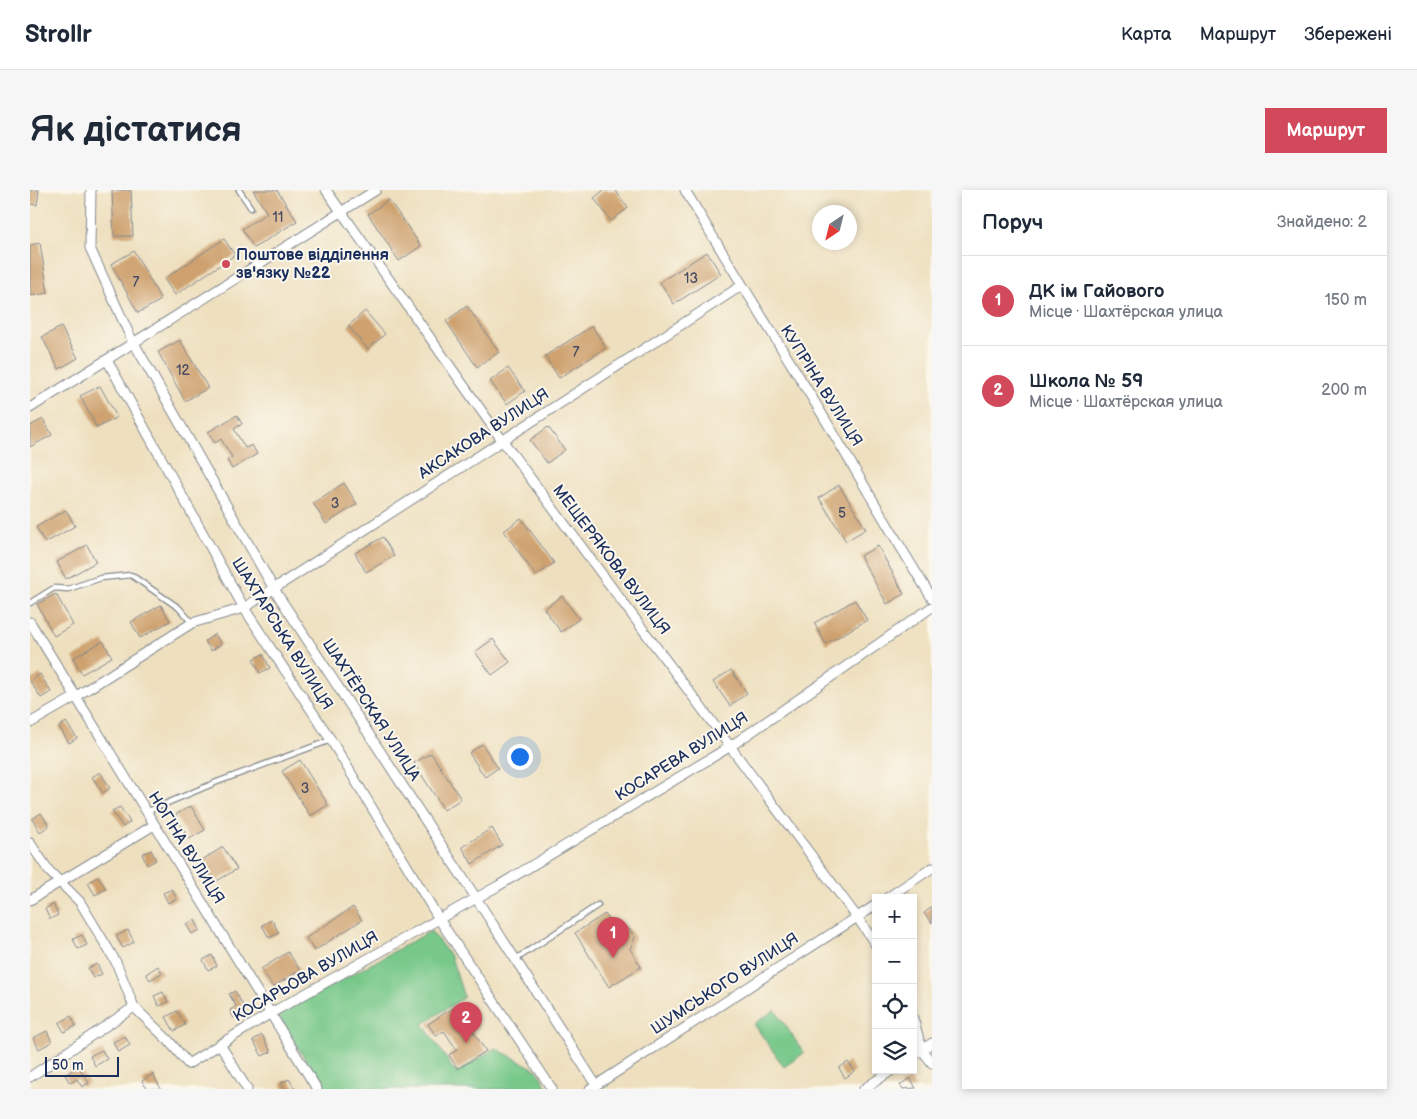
<!DOCTYPE html>
<html lang="uk">
<head>
<meta charset="utf-8">
<style>
  body { margin:0; font-family:"Balsamiq Sans",sans-serif; background:#f6f6f7; color:#1f2937 }
  .controls { position:absolute; right:15px; bottom:15px; display:grid; overflow:hidden; border-radius:0px; box-shadow:0 2px 8px #0003 }
  .controls button { width:45px; height:45px; display:grid; place-items:center; padding:0; border:0; border-bottom:1px solid #e0e1e3; background:#fff; color:#1f2937; font:25px sans-serif }
  .compass { position:absolute; left:782px; top:15px; width:45px; height:45px; border-radius:50%; background:#fff; box-shadow:0 2px 8px #0003; rotate:215deg }
  .scale { position:absolute; left:15px; bottom:12px; width:74px; box-sizing:border-box; padding-left:5px; border:2px solid #1b2f5e; border-top:0; font-size:14px; line-height:18px; white-space:nowrap; color:#1b2f5e; -webkit-text-stroke:4px #fbf7ec; paint-order:stroke }
  .you { position:absolute; left:489px; top:566px; width:18px; height:18px; margin:-12px; border:4px solid #fff; border-radius:50%; background:#1a73e8; box-shadow:0 0 0 8px #1a73e833 }
  .badge { display:grid; place-items:center; width:32px; height:32px; border-radius:50%; background:#d1495b; color:#fff; font-size:16px; font-weight:700 }
  .pin { position:absolute; translate:-50% -41px; filter:drop-shadow(0 1px 2px #0008) }
  .pin::after { content:''; position:absolute; top:26px; width:18px; height:15px; background:inherit; clip-path:polygon(0 0,100% 0,50% 100%) }
  .list { margin:0; padding:0; list-style:none }
  h2 { display:flex; justify-content:space-between; align-items:center; height:65px; margin:0; padding:0 20px; font-size:21px }
  h2 small { font-size:16px; font-weight:400; color:#747a83 }
  .list li { display:grid; grid-template-columns:32px 1fr auto; gap:15px; align-items:center; box-sizing:border-box; height:90px; padding:0 20px; border-top:1px solid #e0e1e3 }
  .list b { display:block; font-size:19px; white-space:nowrap }
  .list p { margin:0; font-size:16px; white-space:nowrap; color:#747a83 }
  .list em { font-size:16px; font-style:normal; color:#747a83 }
  .icon { flex:none; width:28px; height:28px; fill:none; stroke:currentColor; stroke-width:2; stroke-linecap:round; stroke-linejoin:round }
  .map { position:relative; flex:none; width:902px; height:899px; overflow:hidden; border-radius:0px }
  header { display:flex; align-items:center; gap:30px; box-sizing:border-box; height:70px; padding:0 25px; background:#fff; border-bottom:1px solid #e0e1e3 }
  header strong { font-size:24px }
  nav { display:flex; gap:28px; margin-inline-start:auto; font-size:18px }
  .intro { display:flex; align-items:center; justify-content:space-between; box-sizing:border-box; height:120px; padding:0 30px }
  h1 { margin:0; font-size:35px }
  .button { padding:12px 22px; border-radius:0px; background:#d1495b; color:#fff; font-size:18px; font-weight:700 }
  main { display:flex; gap:30px; padding:0 30px }
  aside { flex:1; background:#fff; border-radius:0px; box-shadow:0 2px 8px #0003 }
  .map>svg:first-child { display:block }
</style>
</head>
<body>
<header>
<strong>Strollr</strong>
<nav><a>Карта</a><a>Маршрут</a><a>Збережені</a></nav>
</header>
<div class="intro"><h1>Як дістатися</h1><a class="button">Маршрут</a></div>
<main>
<div class="map">
<svg width="902" height="899" viewBox="0 0 902 899">
  <rect width="100%" height="100%" fill="#fbf7ec"/>
  <filter id="ink" filterUnits="userSpaceOnUse"><feTurbulence type="fractalNoise" baseFrequency=".02" numOctaves="2"/><feDisplacementMap in="SourceGraphic" scale="10" xChannelSelector="R" yChannelSelector="G"/><feConvolveMatrix kernelMatrix="1 2 1 2 8 2 1 2 1" color-interpolation-filters="sRGB"/></filter>
  <filter id="wash" filterUnits="userSpaceOnUse"><feTurbulence type="fractalNoise" baseFrequency=".0096" numOctaves="4" result="noise"/><feDisplacementMap in="SourceGraphic" scale="20" xChannelSelector="R" yChannelSelector="G"/><feGaussianBlur stdDeviation="1.12" result="paint"/><feColorMatrix in="noise" values="0 0 0 0 0 0 0 0 0 0 0 0 0 0 0 0 0 1.4 0 .05"/><feComposite in="paint" operator="in"/></filter>
  <g filter="url(#wash)">
    <rect width="100%" height="100%" fill="#eee0bf"/>
    <g fill="#77c889" stroke="#497c74">
      <path d="M401 741 421 767 434 807 393 834 426 883 465 858 507 880 518 899H293L248 825Z"/>
      <path d="M745 820 774 863 754 877 724 834Z"/>
    </g>
    <g id="blocks">
      <g fill="#cea16e">
        <path d="M0 0H9L7 15 0 14Z"/>
        <path d="M82 0H101L103 46H84Z"/>
        <path d="M223 0H247L267 31 224 58 212 39 237 23Z"/>
        <path d="M574 0H585L598 18 581 31 564 8Z"/>
        <path d="M359 10 391 56 369 71 338 24Z"/>
        <path d="M194 49 205 65 145 105 134 89Z"/>
        <path d="M10 53 18 103 0 106V55Z"/>
        <path d="M104 61 131 110 108 123 81 74Z"/>
        <path d="M677 62 691 84 644 114 630 92Z"/>
        <path d="M437 116 469 162 447 177 416 131Z"/>
        <path d="M335 121 355 144 338 159 318 136Z"/>
        <path d="M562 136 576 158 529 188 515 166Z"/>
        <path d="M31 137 48 168 29 179 12 147Z"/>
        <path d="M150 150 178 198 155 211 128 162Z"/>
        <path d="M478 178 495 201 477 214 460 191Z"/>
        <path d="M70 196 87 227 67 238 50 206Z"/>
        <path d="M207 225 212 234 204 239 215 258 222 255 227 264 202 279 197 270 202 267 191 249 185 253 178 242Z"/>
        <path d="M13 229 22 245 0 257V236Z"/>
        <path d="M518 237 535 260 517 273 500 250Z"/>
        <path d="M314 293 327 314 296 334 283 313Z"/>
        <path d="M809 295 836 339 816 351 789 308Z"/>
        <path d="M36 320 45 336 15 353 6 337Z"/>
        <path d="M491 328 524 373 506 386 474 341Z"/>
        <path d="M353 347 364 366 336 382 325 363Z"/>
        <path d="M57 355 66 372 36 389 27 372Z"/>
        <path d="M848 356 874 404 857 414 830 366Z"/>
        <path d="M26 404 43 435 24 446 7 414Z"/>
        <path d="M532 406 549 429 531 442 514 419Z"/>
        <path d="M825 410 837 430 796 454 784 433Z"/>
        <path d="M131 415 140 431 110 448 101 432Z"/>
        <path d="M185 444 191 454 181 461 175 451Z"/>
        <path d="M463 449 480 472 462 485 445 462Z"/>
        <path d="M73 451 82 467 52 484 43 468Z"/>
        <path d="M233 464 240 478 230 483 223 469Z"/>
        <path d="M701 480 717 503 700 516 683 492Z"/>
        <path d="M10 484 21 502 11 508 0 491Z"/>
        <path d="M36 532 47 548 39 553 29 537Z"/>
        <path d="M452 554 468 578 455 587 439 563Z"/>
        <path d="M401 563 431 609 414 620 384 573Z"/>
        <path d="M270 570 298 615 280 626 252 581Z"/>
        <path d="M70 582 80 598 73 603 62 587Z"/>
        <path d="M161 616 175 640 159 649 145 625Z"/>
        <path d="M90 617 100 632 93 637 82 621Z"/>
        <path d="M11 623 19 636 10 642 2 629Z"/>
        <path d="M462 638 472 655 442 674 432 657Z"/>
        <path d="M193 657 207 679 185 692 172 670Z"/>
        <path d="M121 660 126 670 117 675 112 664Z"/>
        <path d="M68 686 76 699 65 705 58 693Z"/>
        <path d="M142 699 147 709 138 713 133 703Z"/>
        <path d="M23 714 28 725 20 729 15 719Z"/>
        <path d="M323 717 332 730 284 761 276 748Z"/>
        <path d="M902 717V733L894 723Z"/>
        <path d="M575 724 584 738 596 737 601 741 605 748 600 759 611 777 579 797 545 743Z"/>
        <path d="M165 730 170 740 162 744 156 734Z"/>
        <path d="M242 730 249 743 239 748 232 735Z"/>
        <path d="M98 740 104 752 93 758 86 746Z"/>
        <path d="M52 745 57 755 48 759 43 749Z"/>
        <path d="M258 762 270 780 243 797 231 779Z"/>
        <path d="M182 765 187 776 178 780 173 770Z"/>
        <path d="M67 774 72 784 63 788 58 778Z"/>
        <path d="M128 776 132 783 120 790 116 784Z"/>
        <path d="M205 801 216 821 204 828 200 820 206 816 199 804Z"/>
        <path d="M133 802 138 812 129 816 124 806Z"/>
        <path d="M426 816 456 861 428 879 419 865 427 860 414 841 406 846 398 834Z"/>
        <path d="M147 821 155 835 144 841 136 827Z"/>
        <path d="M41 826 46 836 34 842 29 833Z"/>
        <path d="M17 841 22 852 9 859 3 848Z"/>
        <path d="M232 845 241 862 232 866 223 850Z"/>
        <path d="M95 846 100 855 88 862 83 852Z"/>
        <path d="M72 860 77 869 65 876 60 866Z"/>
        <path d="M818 872 825 881 815 888 809 878Z"/>
        <path d="M48 876 59 893 52 897 47 889 40 893 35 885Z"/>
        <path d="M123 884 131 899H117L112 891Z"/>
        <path d="M880 888 886 898 873 899 870 895Z"/>
        <path d="M259 889 265 899H254L251 893Z"/>
      </g>
    </g>
  </g>
  <g filter="url(#ink)">
    <use href="#blocks" fill-opacity="0" stroke="#84888e" stroke-width="1"/>
    <g fill="none" stroke-linecap="round" stroke-linejoin="round">
      <g stroke="#84888e" stroke-width="7">
        <g id="service">
          <path d="M209 0 221 18"/>
          <path d="M0 413 24 398 38 399 71 388 101 385 149 418 162 433"/>
          <path d="M116 622 187 592 301 550"/>
          <path d="M486 769 568 715"/>
        </g>
      </g>
      <g stroke="#84888e" stroke-width="11">
        <g id="minor">
          <path d="M61 0 60 58 100 146 244 399 446 708 566 895"/>
          <path d="M296 0 472 250 827 727 846 755"/>
          <path d="M655 0C698 73 743 144 787 216 826 280 862 345 902 408"/>
          <path d="M77 170 214 418 301 550 409 729 522 899"/>
          <path d="M0 218 346 0"/>
          <path d="M0 432 287 899"/>
          <path d="M0 533 45 507 162 433 214 418 711 96"/>
          <path d="M0 653 19 681 50 712 86 772 104 817 139 851 158 874 241 823 468 696 701 556 902 417"/>
          <path d="M857 708 902 678"/>
          <path d="M0 710 124 635"/>
          <path d="M883 828 892 860 902 873"/>
          <path d="M190 854 217 899"/>
          <path d="M883 866 902 853"/>
          <path d="M0 887 104 817"/>
          <path d="M560 899 846 715"/>
          <path d="M834 899 862 880"/>
        </g>
      </g>
      <use href="#service" stroke="#fff" stroke-width="4.5"/>
      <use href="#minor" stroke="#fff" stroke-width="9"/>
    </g>
  </g>
  <circle fill="#d1495b" stroke="#fbf7ec" stroke-width="2" cx="196" cy="74" r="5"/>
  <g text-anchor="middle" dominant-baseline="central" stroke-width="4" stroke-linejoin="round" paint-order="stroke">
    <g font-size="14" fill="#484c62">
      <text x="248" y="27">11</text>
      <text x="661" y="88">13</text>
      <text x="106" y="92">7</text>
      <text x="546" y="162">7</text>
      <text x="153" y="180">12</text>
      <text x="305" y="313">3</text>
      <text x="812" y="323">5</text>
      <text x="275" y="598">3</text>
    </g>
    <g font-size="16" font-weight="bold" fill="#1b2f5e" stroke="#fbf7ec" text-anchor="start">
      <text x="206" y="65">Поштове відділення<tspan x="206" dy="18">зв'язку №22</tspan></text>
    </g>
    <g font-size="16" fill="#1b2f5e" stroke="#fbf7ec">
      <text transform="translate(791 196) rotate(58)">КУПРІНА ВУЛИЦЯ</text>
      <text transform="translate(454 244) rotate(-33)">АКСАКОВА ВУЛИЦЯ</text>
      <text transform="translate(581 370) rotate(53)">МЕЩЕРЯКОВА ВУЛИЦЯ</text>
      <text transform="translate(252 444) rotate(58)">ШАХТАРСЬКА ВУЛИЦЯ</text>
      <text transform="translate(341 520) rotate(57)">ШАХТЁРСКАЯ УЛИЦА</text>
      <text transform="translate(652 567) rotate(-32)">КОСАРЕВА ВУЛИЦЯ</text>
      <text transform="translate(156 658) rotate(58)">НОГІНА ВУЛИЦЯ</text>
      <text transform="translate(276 787) rotate(-30)">КОСАРЬОВА ВУЛИЦЯ</text>
      <text transform="translate(695 794) rotate(-33)">ШУМСЬКОГО ВУЛИЦЯ</text>
    </g>
  </g>
</svg>
<div class="controls">
<button>+</button>
<button>−</button>
<button><svg class="icon" aria-label="locate" viewBox="0 0 24 24"><circle cx="12" cy="12" r="6"/><path d="M12 2v4M12 18v4M2 12h4M18 12h4"/></svg></button>
<button><svg class="icon" aria-label="layers" viewBox="0 0 24 24"><path d="M12 4l9 5-9 5-9-5zM3 14l9 5 9-5"/></svg></button>
</div>
<svg class="compass" viewBox="-18 -18 36 36"><path d="M0-13l5 13h-10z" fill="#e53935"/><path d="M0 13l5-13h-10z" fill="#747a83"/></svg>
<div class="scale">50 m</div>
<div class="you"></div>
<div class="pin badge" style="left:583px;top:768px">1</div>
<div class="pin badge" style="left:436px;top:853px">2</div>
</div>
<aside>
<h2>Поруч<small>Знайдено: 2</small></h2>
<ul class="list">
<li><span class="badge">1</span><div><b>ДК ім Гайового</b><p>Місце · Шахтёрская улица</p></div><em>150 m</em></li>
<li><span class="badge">2</span><div><b>Школа № 59</b><p>Місце · Шахтёрская улица</p></div><em>200 m</em></li>
</ul>
</aside>
</main>
</body>
</html>
